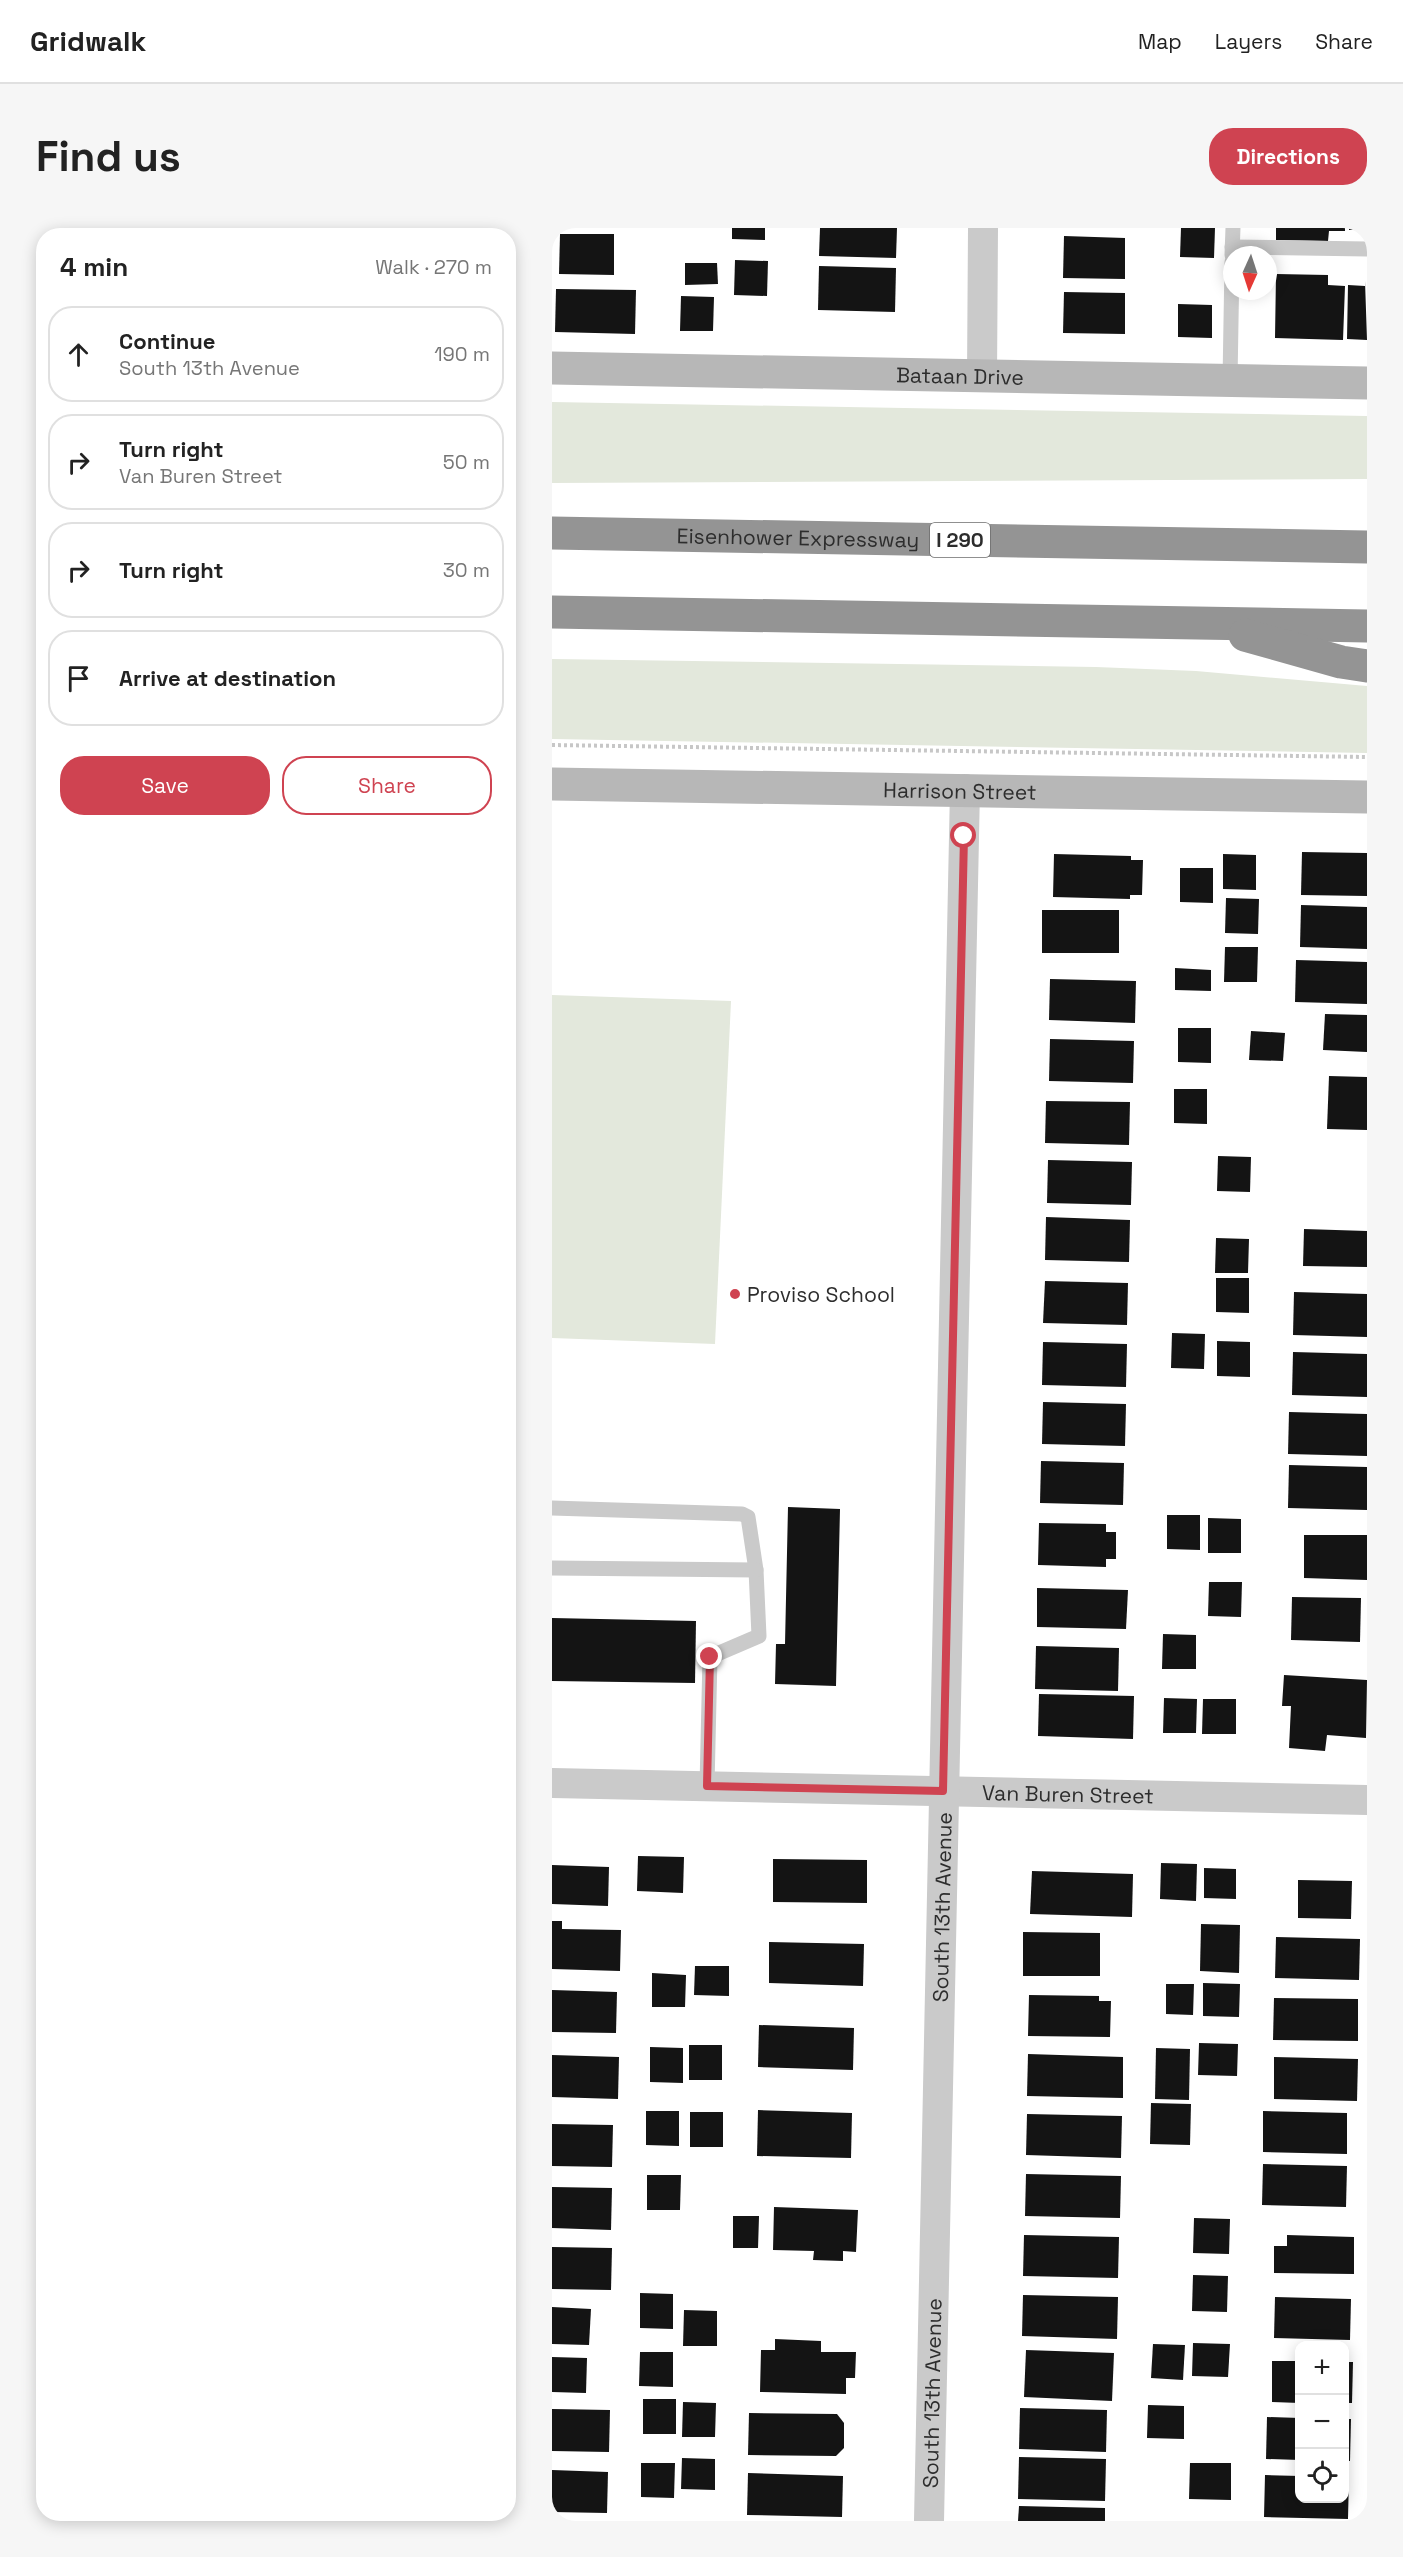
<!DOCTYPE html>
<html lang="en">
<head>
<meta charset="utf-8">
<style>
  body { margin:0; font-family:"Space Grotesk",sans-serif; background:#f6f6f6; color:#222 }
  .controls { position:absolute; right:18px; bottom:18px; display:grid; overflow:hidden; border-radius:12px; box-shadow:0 3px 15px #0003 }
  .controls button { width:54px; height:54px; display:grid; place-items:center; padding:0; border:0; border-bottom:2px solid #e0e0e0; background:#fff; color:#222; font:30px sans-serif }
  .compass { position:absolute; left:671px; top:18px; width:54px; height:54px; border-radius:50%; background:#fff; box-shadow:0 3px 15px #0003; rotate:183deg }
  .stop { position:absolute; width:18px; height:18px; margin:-14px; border:4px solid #cf4351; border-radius:50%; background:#fff }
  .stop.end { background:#cf4351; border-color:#fff; box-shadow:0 2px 6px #0008 }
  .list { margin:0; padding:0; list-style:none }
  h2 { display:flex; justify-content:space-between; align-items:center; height:78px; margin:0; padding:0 24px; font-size:26px }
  h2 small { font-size:20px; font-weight:400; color:#767676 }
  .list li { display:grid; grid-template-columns:39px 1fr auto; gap:18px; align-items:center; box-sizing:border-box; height:96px; margin:0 12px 12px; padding:0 12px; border:2px solid #e0e0e0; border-radius:24px }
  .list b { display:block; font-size:22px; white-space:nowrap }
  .list p { margin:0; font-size:20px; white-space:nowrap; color:#767676 }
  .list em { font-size:20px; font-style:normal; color:#767676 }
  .actions { display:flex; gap:12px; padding:18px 24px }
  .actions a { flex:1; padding:14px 0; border:2px solid #cf4351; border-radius:24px; text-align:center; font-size:21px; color:#cf4351 }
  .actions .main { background:#cf4351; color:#fff }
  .icon { flex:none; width:33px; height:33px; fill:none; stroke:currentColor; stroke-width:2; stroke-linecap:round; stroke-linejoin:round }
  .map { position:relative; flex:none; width:815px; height:2293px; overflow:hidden; border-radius:24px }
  header { display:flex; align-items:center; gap:36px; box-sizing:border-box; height:84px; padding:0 30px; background:#fff; border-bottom:2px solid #e0e0e0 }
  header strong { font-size:28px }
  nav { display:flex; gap:33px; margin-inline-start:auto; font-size:21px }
  .intro { display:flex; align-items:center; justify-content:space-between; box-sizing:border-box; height:144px; padding:0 36px }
  h1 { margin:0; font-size:42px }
  .button { padding:15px 27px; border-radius:24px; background:#cf4351; color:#fff; font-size:21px; font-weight:700 }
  main { display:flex; gap:36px; padding:0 36px }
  aside { flex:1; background:#fff; border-radius:24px; box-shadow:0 3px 15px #0003 }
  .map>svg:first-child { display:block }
</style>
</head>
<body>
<header>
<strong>Gridwalk</strong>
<nav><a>Map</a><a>Layers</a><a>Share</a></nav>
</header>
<div class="intro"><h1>Find us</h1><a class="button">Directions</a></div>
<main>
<aside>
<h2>4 min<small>Walk · 270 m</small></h2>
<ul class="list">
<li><svg class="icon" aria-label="ahead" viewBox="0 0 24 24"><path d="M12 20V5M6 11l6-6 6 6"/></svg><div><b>Continue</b><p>South 13th Avenue</p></div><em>190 m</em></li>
<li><svg class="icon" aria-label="right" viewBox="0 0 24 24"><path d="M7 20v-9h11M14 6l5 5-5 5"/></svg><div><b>Turn right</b><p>Van Buren Street</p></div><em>50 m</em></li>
<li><svg class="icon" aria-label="right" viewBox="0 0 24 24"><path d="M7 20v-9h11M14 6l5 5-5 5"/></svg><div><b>Turn right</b></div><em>30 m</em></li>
<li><svg class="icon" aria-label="arrive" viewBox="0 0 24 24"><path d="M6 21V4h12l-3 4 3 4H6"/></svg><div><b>Arrive at destination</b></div></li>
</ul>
<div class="actions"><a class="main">Save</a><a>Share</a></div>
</aside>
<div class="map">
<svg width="815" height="2293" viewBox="0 0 815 2293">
  <rect width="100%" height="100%" fill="#fff"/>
  <g fill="#e3e8dc">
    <path d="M0 174 815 188V251L0 255Z"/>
    <path d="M0 431 544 439 644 443 815 458V525L0 511Z"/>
    <path d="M0 767 179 773 163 1116 0 1110Z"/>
  </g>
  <g fill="#141414">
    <path d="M180 0H213V12L180 11Z"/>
    <path d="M268 0H345L344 30 267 28Z"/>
    <path d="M629 0H663L662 30 628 29Z"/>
    <path d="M724 0H793V3H777L776 13 724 12Z"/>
    <rect x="797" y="0" width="18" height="2"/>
    <path d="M8 6H62V47L7 46Z"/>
    <path d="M512 8 573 10V51L511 50Z"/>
    <path d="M183 32 216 33 215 68 182 67Z"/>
    <path d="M133 35H165L166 56 133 57Z"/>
    <path d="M267 38 344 40 343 84 266 82Z"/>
    <path d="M724 46 776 47V57L793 58 791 112 723 110Z"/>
    <path d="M813 53 815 112 795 111 796 57 813 58Z"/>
    <path d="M4 61 84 62 83 106 3 104Z"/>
    <path d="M512 64 573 65V106L511 105Z"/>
    <path d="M129 68 162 69 161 103H128Z"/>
    <path d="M626 76 660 77V110L626 109Z"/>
    <path d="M750 624 815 625V668L749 667Z"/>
    <path d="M502 626 579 628V632H591L590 667H578V671L501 669Z"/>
    <path d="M671 626 704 627V662L671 661Z"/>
    <path d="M628 640H661V675L628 674Z"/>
    <path d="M674 670 707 671 706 706 673 705Z"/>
    <path d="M749 677 815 679V721L748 719Z"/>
    <rect x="490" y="682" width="77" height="43"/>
    <path d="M673 719H706L705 754H672Z"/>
    <path d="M744 732 815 734V776L743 774Z"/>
    <path d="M623 740 659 742V763L623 762Z"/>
    <path d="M498 751 584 753 583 795 497 792Z"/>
    <path d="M773 786 815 787V824L771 822Z"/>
    <path d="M626 800H659V835L626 834Z"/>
    <path d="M699 803 733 805 731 833 697 832Z"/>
    <path d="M498 811 582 813 581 855 497 853Z"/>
    <path d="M777 848 815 849V902L775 901Z"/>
    <path d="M622 861H655V896L622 895Z"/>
    <path d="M494 873 578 874 577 917 493 915Z"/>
    <path d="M666 928 699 929 698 964 665 963Z"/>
    <path d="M496 932 580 934 579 977 495 975Z"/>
    <path d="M494 989 578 992 577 1034 493 1032Z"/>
    <path d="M752 1001 815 1003V1039L751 1038Z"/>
    <path d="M664 1010 697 1011 696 1045H663Z"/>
    <path d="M664 1050H697V1085L664 1084Z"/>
    <path d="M493 1053 576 1055 575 1097 491 1095Z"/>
    <path d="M742 1064 815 1066V1109L741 1107Z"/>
    <path d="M620 1105 653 1106 652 1141 619 1140Z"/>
    <path d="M665 1113 698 1114V1149L665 1148Z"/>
    <path d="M491 1114 575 1116 574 1159 490 1157Z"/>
    <path d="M741 1124 815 1126V1169L740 1167Z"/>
    <path d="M491 1174 574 1176 573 1218 490 1216Z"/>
    <path d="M737 1184 815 1186V1228L736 1226Z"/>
    <path d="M489 1233 572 1235 571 1277 488 1275Z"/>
    <path d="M737 1237 815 1239V1282L736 1280Z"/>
    <path d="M236 1279 288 1281 284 1458 223 1456 224 1416H233Z"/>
    <path d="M615 1287H648V1322L615 1321Z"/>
    <path d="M656 1290 689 1291V1325H656Z"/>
    <path d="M487 1295 554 1296V1304H564V1331H554V1339L486 1337Z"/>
    <path d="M752 1307H815V1352L752 1350Z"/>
    <path d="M657 1354H690L689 1389 656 1388Z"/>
    <path d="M485 1360 576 1362 574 1401 485 1399Z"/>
    <path d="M740 1369 809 1370 808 1414 739 1412Z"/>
    <path d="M0 1390 144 1393 143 1455 0 1453Z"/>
    <path d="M611 1406 644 1407V1441H610Z"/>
    <path d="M484 1418 567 1420 566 1463 483 1461Z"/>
    <path d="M732 1447 815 1452 814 1510 775 1507 773 1523 737 1520 739 1478H730Z"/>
    <path d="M487 1466 582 1468 581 1511 486 1508Z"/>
    <path d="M612 1470 645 1471 644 1505H611Z"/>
    <path d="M651 1471H684V1506H650Z"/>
    <path d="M86 1628 132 1629 131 1665 85 1663Z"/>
    <path d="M221 1631 315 1632V1675L221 1674Z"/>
    <path d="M609 1635 645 1636 644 1673 608 1671Z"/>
    <path d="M0 1637 57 1639 56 1678 0 1676Z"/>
    <path d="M652 1640 684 1641V1671L652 1670Z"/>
    <path d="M480 1643 581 1646 580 1689 478 1686Z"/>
    <path d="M746 1652 800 1653 799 1691 746 1690Z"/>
    <path d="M0 1693H10V1701L69 1702 68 1743 0 1741Z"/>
    <path d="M649 1696 688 1697 687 1745 648 1743Z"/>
    <path d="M471 1704 548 1705V1748H471Z"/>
    <path d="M724 1709 808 1711 807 1752 723 1750Z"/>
    <path d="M217 1714 312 1716 311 1758 217 1755Z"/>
    <path d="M143 1738H177V1768L142 1767Z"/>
    <path d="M100 1745 134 1747 133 1779H100Z"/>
    <path d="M651 1755 688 1756 687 1789 651 1788Z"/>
    <path d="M614 1756H642L641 1787 614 1786Z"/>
    <path d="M0 1762 65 1764 64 1805 0 1804Z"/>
    <path d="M477 1767 547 1768V1773H559L558 1809 476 1808Z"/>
    <path d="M722 1770 806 1771V1813L721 1812Z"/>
    <path d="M207 1797 302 1800 301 1842 206 1839Z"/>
    <path d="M647 1815 686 1816 685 1848 646 1847Z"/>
    <rect x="137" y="1817" width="33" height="35"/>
    <path d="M98 1819 131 1820V1855L98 1854Z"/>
    <path d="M604 1820 638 1821 637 1872 603 1871Z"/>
    <path d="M476 1826 571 1829V1870L475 1868Z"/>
    <path d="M0 1827 67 1829 66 1871 0 1869Z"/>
    <path d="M722 1829 806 1831 805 1873 722 1871Z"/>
    <path d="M599 1875 639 1876 638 1917 598 1916Z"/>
    <path d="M206 1882 300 1885 299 1930 205 1928Z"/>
    <path d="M94 1883H127V1918L94 1917Z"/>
    <path d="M711 1883 795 1885V1926L711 1924Z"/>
    <rect x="138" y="1884" width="33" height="35"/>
    <path d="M475 1886 570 1888 569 1930 474 1927Z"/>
    <path d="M0 1896 61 1897 60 1939 0 1938Z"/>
    <path d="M711 1936 795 1938 794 1979 710 1977Z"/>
    <path d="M474 1946 569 1948 568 1990 473 1988Z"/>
    <path d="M95 1947H129L128 1982H95Z"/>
    <path d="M0 1959 60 1960 59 2002 0 2000Z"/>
    <path d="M222 1979 306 1982 304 2024 291 2023V2033L261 2032 262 2023 221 2022Z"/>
    <path d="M181 1988H207L206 2020H181Z"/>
    <path d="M642 1990 678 1991 677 2026 641 2025Z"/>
    <path d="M472 2007 567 2009 566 2050 471 2048Z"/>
    <path d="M735 2007 802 2009V2046L722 2045V2018H735Z"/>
    <path d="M0 2019 60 2020 59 2062 0 2061Z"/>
    <path d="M641 2047 676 2048 675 2084 640 2083Z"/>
    <path d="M88 2065 121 2066V2101L88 2100Z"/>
    <path d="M471 2067 566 2069 565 2111 470 2108Z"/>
    <path d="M723 2069 799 2071 798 2112 722 2110Z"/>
    <path d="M0 2079 39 2081 37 2117 0 2116Z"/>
    <path d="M132 2082 165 2083V2118H131Z"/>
    <path d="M223 2111 269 2113V2124H304L303 2150H294V2166L208 2164 209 2122H223Z"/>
    <path d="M641 2115 678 2116 676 2149 640 2148Z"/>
    <path d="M601 2116 633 2117 631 2152 599 2150Z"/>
    <path d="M474 2122 562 2125 560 2173 472 2169Z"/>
    <path d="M88 2124H121V2159L87 2158Z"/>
    <path d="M0 2129 35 2130 34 2165 0 2164Z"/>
    <path d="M720 2133H748V2175L720 2174Z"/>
    <path d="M792 2134H801L800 2175H792Z"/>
    <rect x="91" y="2171" width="33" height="35"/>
    <path d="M131 2174 164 2175 163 2209H130Z"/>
    <path d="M596 2177 632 2178V2211L595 2210Z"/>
    <path d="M468 2180 555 2182 554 2224 467 2221Z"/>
    <path d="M0 2181 58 2182 57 2224 0 2223Z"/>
    <path d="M197 2185 285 2186 292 2195V2220L284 2228 196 2227Z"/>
    <path d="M715 2189 748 2190V2232L714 2231Z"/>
    <path d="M792 2191H799L798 2233H792Z"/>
    <path d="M467 2229 554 2231 553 2273 466 2271Z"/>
    <path d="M130 2230 163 2231V2262L129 2261Z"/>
    <path d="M89 2235H123L122 2270 89 2269Z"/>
    <path d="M638 2235H679V2272L637 2271Z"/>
    <path d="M0 2242 56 2244 55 2285 0 2284Z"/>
    <path d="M196 2245 291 2248 290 2289 195 2287Z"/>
    <path d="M713 2247 748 2248V2270H792V2249H797L796 2291 712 2289Z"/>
    <path d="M467 2278 553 2280V2293H466Z"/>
  </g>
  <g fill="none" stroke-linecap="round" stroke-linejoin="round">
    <path stroke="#c7c7c7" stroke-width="4" stroke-dasharray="3 3" stroke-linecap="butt" d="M0 517 815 529"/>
    <g stroke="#cacaca" stroke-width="15">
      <path d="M680 19 815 21"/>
      <path d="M680 27 681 0"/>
      <path d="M678 153 680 34"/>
      <path d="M0 1280 190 1286 196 1289 204 1342 207 1408 158 1429 155 1558"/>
      <path d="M0 1340 204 1342"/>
    </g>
    <g stroke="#cacaca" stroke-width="30">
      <path d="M430 149 431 0"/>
      <path id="s1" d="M0 1555 815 1572"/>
      <path id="s2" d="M377 2293 413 561"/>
    </g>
    <g stroke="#b7b7b7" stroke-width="33">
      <path id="s3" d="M0 140 815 155"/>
      <path id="s4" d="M0 556 815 569"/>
    </g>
    <g stroke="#949494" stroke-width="33">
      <path id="s5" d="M0 305 815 319"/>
      <path d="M0 384 815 398"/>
      <path d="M693 407 789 434 815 438"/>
    </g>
  </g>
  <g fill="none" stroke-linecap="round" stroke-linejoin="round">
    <path stroke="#cf4351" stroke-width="8" d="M158 1429 155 1558 391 1563 412 608"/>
  </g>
  <circle fill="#cf4351" stroke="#fff" stroke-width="2" cx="183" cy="1066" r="6"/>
  <g text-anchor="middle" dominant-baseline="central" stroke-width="6" stroke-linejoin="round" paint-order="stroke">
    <rect fill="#fff" stroke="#6c6c6c" stroke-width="1.5" x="378" y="295" width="60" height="34" rx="4.5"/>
    <g font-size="20" font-weight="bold" fill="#2d2d2d">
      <text x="408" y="312">I 290</text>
    </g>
    <g font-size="21" fill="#2d2d2d" stroke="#fff">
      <text stroke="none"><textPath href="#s3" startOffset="408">Bataan Drive</textPath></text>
      <text stroke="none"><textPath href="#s5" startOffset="246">Eisenhower Expressway</textPath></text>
      <text stroke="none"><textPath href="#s4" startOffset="408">Harrison Street</textPath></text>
      <text stroke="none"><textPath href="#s1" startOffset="516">Van Buren Street</textPath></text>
      <text stroke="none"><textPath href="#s2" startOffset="614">South 13th Avenue</textPath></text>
      <text stroke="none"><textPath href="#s2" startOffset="128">South 13th Avenue</textPath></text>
    </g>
    <g font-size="21" fill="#2d2d2d" stroke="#fff" text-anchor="start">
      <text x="195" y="1066">Proviso School</text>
    </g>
  </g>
</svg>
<div class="controls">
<button>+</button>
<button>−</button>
<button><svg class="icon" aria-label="locate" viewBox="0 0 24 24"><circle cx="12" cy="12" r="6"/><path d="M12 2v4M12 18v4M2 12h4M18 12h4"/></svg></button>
</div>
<svg class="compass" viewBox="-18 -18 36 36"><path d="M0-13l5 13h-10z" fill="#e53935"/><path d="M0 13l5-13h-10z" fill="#767676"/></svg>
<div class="stop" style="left:412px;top:608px"></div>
<div class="stop end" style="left:158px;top:1429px"></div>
</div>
</main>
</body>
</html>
